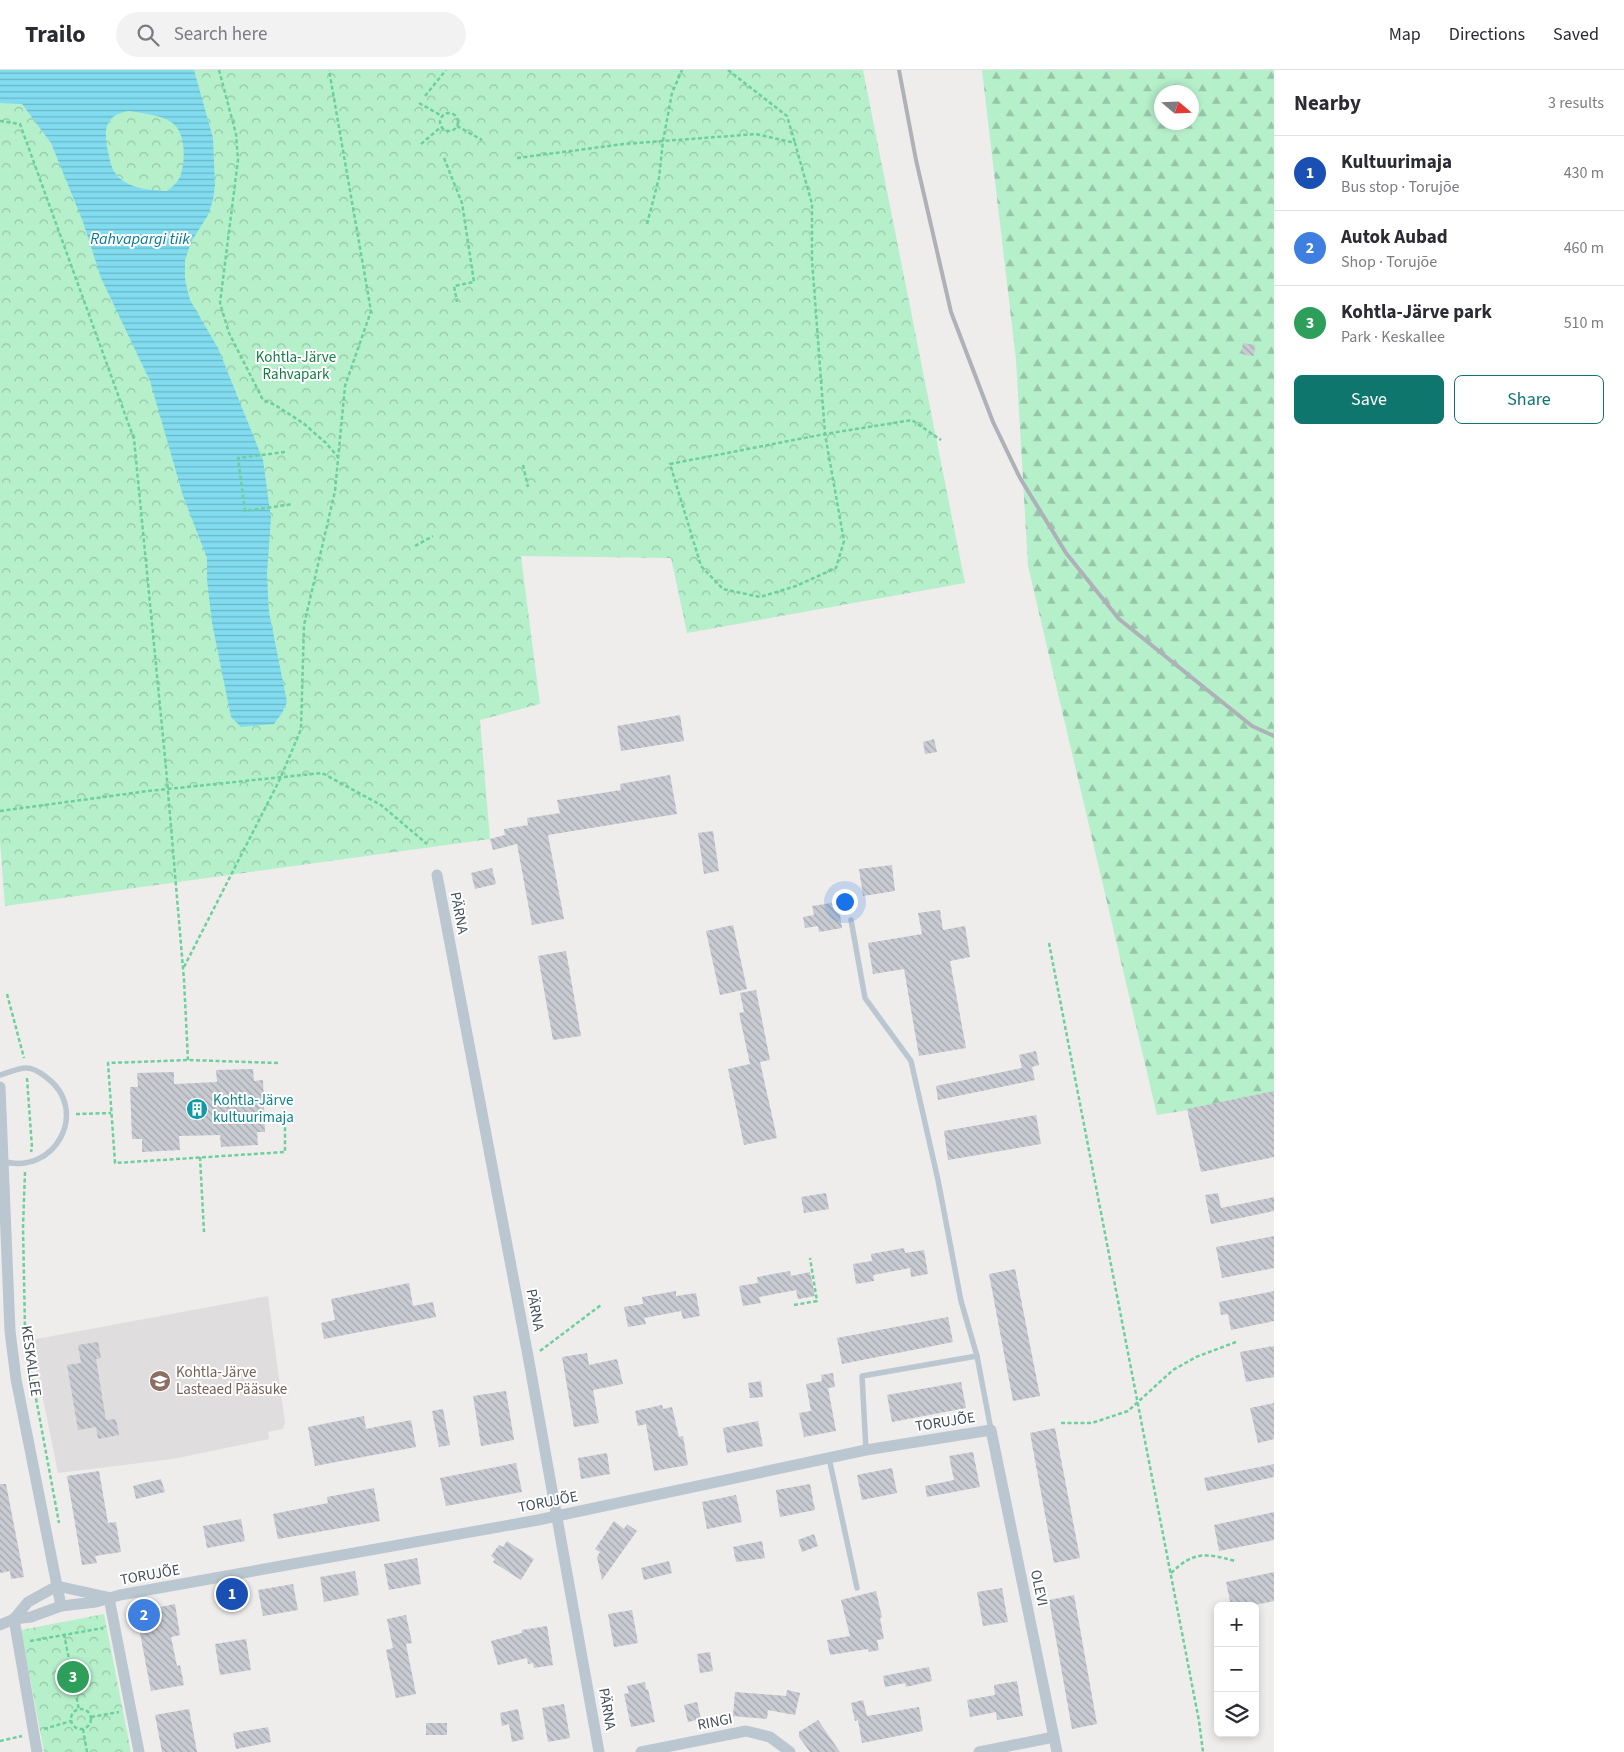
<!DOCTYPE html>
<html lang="en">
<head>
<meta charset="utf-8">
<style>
  body { margin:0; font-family:"Source Sans 3",sans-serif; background:#f2f2f3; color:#2b2b33 }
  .controls { position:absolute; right:15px; bottom:15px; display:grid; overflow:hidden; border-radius:8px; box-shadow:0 2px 8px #0003 }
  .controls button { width:45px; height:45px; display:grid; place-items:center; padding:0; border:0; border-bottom:1px solid #e1e1e2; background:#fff; color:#2b2b33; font:25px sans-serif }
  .compass { position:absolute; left:1154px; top:15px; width:45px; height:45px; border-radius:50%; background:#fff; box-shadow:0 2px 8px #0003; rotate:109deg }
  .you { position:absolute; left:844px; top:831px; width:18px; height:18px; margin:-12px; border:4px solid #fff; border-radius:50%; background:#1a73e8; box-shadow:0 0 0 8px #1a73e833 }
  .badge { display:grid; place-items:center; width:32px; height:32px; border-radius:50%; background:#0f766e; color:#fff; font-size:16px; font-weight:700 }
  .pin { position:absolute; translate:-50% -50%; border:2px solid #fff; box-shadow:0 1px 5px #0006 }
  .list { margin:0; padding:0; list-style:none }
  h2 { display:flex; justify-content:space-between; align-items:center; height:65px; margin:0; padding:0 20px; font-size:21px }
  h2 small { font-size:16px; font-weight:400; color:#7c7c81 }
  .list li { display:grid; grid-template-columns:32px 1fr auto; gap:15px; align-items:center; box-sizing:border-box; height:75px; padding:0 20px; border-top:1px solid #e1e1e2 }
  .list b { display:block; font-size:19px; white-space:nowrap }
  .list p { margin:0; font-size:16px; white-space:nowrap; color:#7c7c81 }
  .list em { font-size:16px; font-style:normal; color:#7c7c81 }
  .actions { display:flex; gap:10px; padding:15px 20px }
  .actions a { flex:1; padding:11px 0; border:1px solid #0f766e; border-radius:8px; text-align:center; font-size:18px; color:#0f766e }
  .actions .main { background:#0f766e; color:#fff }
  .icon { flex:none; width:28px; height:28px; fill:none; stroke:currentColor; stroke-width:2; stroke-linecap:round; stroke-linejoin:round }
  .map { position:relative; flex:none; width:1274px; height:1682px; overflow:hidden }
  header { display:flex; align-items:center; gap:30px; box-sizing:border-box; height:70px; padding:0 25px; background:#fff; border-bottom:1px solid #e1e1e2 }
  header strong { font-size:24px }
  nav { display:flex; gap:28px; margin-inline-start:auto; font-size:18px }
  .search { width:350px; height:45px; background:#f2f2f3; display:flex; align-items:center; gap:12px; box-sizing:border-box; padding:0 18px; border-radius:28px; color:#7c7c81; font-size:19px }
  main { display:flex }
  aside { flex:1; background:#fff }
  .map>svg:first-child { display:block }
</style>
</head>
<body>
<header>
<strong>Trailo</strong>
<div class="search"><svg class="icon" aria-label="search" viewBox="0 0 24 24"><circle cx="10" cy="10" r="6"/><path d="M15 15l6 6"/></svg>Search here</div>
<nav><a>Map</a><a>Directions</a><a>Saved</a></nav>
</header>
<main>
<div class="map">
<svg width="1274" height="1682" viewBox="0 0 1274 1682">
  <defs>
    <pattern id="forest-firs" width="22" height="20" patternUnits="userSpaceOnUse" patternTransform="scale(1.25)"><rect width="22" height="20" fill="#b6f0cb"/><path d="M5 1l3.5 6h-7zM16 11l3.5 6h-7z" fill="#96c5a8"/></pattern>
    <pattern id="park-crowns" width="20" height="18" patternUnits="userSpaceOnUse" patternTransform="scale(1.25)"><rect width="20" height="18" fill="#b6f0cb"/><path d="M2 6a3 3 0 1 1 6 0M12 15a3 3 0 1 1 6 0" fill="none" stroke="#96c5a8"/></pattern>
    <pattern id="water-rules" width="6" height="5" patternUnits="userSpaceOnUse" patternTransform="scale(1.25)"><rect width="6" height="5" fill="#81dcf0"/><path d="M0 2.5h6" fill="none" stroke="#6bb5c5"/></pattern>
    <pattern id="building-back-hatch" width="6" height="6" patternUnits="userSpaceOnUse" patternTransform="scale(1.25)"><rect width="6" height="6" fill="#c8cbd1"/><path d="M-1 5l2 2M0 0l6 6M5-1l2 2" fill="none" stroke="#a4a7ad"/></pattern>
  </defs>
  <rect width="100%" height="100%" fill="#efecec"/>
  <path fill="#e0ddde" d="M268 1226 285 1353 283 1359 268 1362 269 1369 173 1389 58 1403 31 1270Z"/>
  <path fill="url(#forest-firs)" fill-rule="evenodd" d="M982 0H1274V1026L1157 1045 1028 496 1016 290ZM1162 22H1192V52H1162Z"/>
  <g fill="url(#park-crowns)">
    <path d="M0 0H863L965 513 687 563 671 488 521 486 540 634 480 650 490 769 5 836 0 771Z"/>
    <path d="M104 1544 131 1682H44L21 1560Z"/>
  </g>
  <path fill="url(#water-rules)" fill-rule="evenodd" d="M0 0H194L213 68 215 115 213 130 208 145 191 172 185 190V210L190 230 218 278 263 390 271 448 267 504 269 542 287 632 282 643 274 654 241 657 231 647 212 553 207 510V488L183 426 150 311 101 208 83 152 51 73 22 34 0 33ZM129 41C141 43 161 45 171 52 186 61 186 91 180 107 177 113 172 117 167 121 150 120 127 119 116 104 112 100 110 91 109 86 104 64 102 45 129 41Z"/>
  <g fill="url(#building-back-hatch)">
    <path d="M1243 273 1255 275 1254 286 1241 284Z"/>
    <path d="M680 645 684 671 621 681 617 656Z"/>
    <path d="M934 669 937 682 925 684 923 672Z"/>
    <path d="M670 705 677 744 548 765 564 849 532 855 517 774 493 780 490 769 505 765 504 759 528 755 527 748 560 743 557 730 621 720 620 714Z"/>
    <path d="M713 761 719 801 704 804 698 763Z"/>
    <path d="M892 795 895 821 863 826 859 799Z"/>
    <path d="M492 798 496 814 475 819 471 803Z"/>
    <path d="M838 832 842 858 819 862 818 856 805 858 803 847 814 845 812 836Z"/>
    <path d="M940 840 943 860 965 856 970 887 950 891 966 978 919 986 904 899 873 904 868 873 922 864 918 843Z"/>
    <path d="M733 855 747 919 720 925 706 861Z"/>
    <path d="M566 881 581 966 553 970 538 886Z"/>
    <path d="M756 920 770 990 760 992 777 1068 744 1075 728 999 750 994 739 943 744 942 740 923Z"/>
    <path d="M1036 981 1039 995 1032 997 1035 1010 938 1030 936 1016 1022 998 1019 985Z"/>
    <path d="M253 999 254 1011 263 1010 265 1062H257L258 1075 221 1077 220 1065 179 1066 180 1080 142 1082V1069H132L130 1017H138L137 1003 174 1002V1014L217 1012 216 1000Z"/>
    <path d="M1274 1021V1087L1201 1102 1187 1039Z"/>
    <path d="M1036 1045 1041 1074 948 1090 944 1061Z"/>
    <path d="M826 1123 829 1139 804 1143 801 1127Z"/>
    <path d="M1218 1123 1221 1138 1274 1127V1141L1211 1154 1205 1125Z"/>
    <path d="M1274 1166V1198L1222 1208 1216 1177Z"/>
    <path d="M904 1178 905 1183 924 1180 928 1204 911 1207 910 1198 873 1205 874 1211 856 1214 853 1194 872 1191 871 1184Z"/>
    <path d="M1015 1199 1040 1326 1013 1331 989 1204Z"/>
    <path d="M790 1201 791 1206 810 1202 815 1226 798 1229 796 1220 759 1227 761 1233 743 1236 739 1216 758 1213 757 1207Z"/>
    <path d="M409 1213 413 1236 433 1232 436 1247 324 1269 321 1253 335 1250 331 1229Z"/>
    <path d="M676 1221V1226L696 1223 700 1246 683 1249 681 1241 644 1248 646 1254 628 1257 624 1237 643 1234 642 1227Z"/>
    <path d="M1274 1221V1251L1231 1260 1228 1244 1221 1245 1219 1232Z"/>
    <path d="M948 1247 953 1272 842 1294 837 1268Z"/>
    <path d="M98 1272 101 1288 96 1289 106 1350 116 1349 119 1365 98 1369 96 1357 78 1360 67 1295 81 1293 78 1275Z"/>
    <path d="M1274 1276V1307L1246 1312 1240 1282Z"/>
    <path d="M587 1283 589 1295 617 1289 623 1314 593 1320 599 1353 574 1357 562 1287Z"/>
    <path d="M833 1303 835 1317 828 1318 836 1361 804 1367 799 1343 811 1341 806 1314 822 1311 821 1305Z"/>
    <path d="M761 1311 763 1327 750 1328 748 1313Z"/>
    <path d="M961 1312 966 1338 892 1352 887 1325Z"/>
    <path d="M506 1321 514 1370 481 1376 473 1326Z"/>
    <path d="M1274 1333V1369L1258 1373 1250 1338Z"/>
    <path d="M662 1335 663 1339 672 1337 679 1367 683 1366 688 1395 654 1401 646 1354 638 1356 635 1341Z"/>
    <path d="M443 1339 450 1375 439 1377 432 1341Z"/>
    <path d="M364 1346 366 1359 411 1350 416 1377 315 1396 308 1357Z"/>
    <path d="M758 1351 763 1376 727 1383 723 1358Z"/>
    <path d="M1055 1358 1080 1488 1054 1493 1030 1363Z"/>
    <path d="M973 1382 980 1417 927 1427 925 1416 954 1410 949 1386Z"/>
    <path d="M607 1383 610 1404 581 1409 578 1388Z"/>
    <path d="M516 1393 522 1422 446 1436 440 1408Z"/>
    <path d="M1274 1394V1407L1207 1421 1204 1408Z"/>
    <path d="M892 1398 897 1423 862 1430 857 1405Z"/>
    <path d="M99 1401 108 1453 116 1452 121 1482 95 1486 97 1493 82 1495 67 1406Z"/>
    <path d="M161 1409 165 1422 136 1429 133 1416Z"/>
    <path d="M0 1414H6L24 1507 11 1509 10 1501 0 1503Z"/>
    <path d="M810 1414 815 1440 780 1447 776 1420Z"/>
    <path d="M374 1418 380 1451 278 1469 273 1444 328 1433 327 1427Z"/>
    <path d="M736 1425 742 1452 707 1459 702 1432Z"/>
    <path d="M1274 1442V1470L1219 1481 1214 1455Z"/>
    <path d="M241 1449 245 1471 207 1478 203 1456Z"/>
    <path d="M614 1451 624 1459 627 1454 637 1461 602 1510 597 1487 600 1482 595 1479Z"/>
    <path d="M814 1464 818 1476 802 1482 798 1470Z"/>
    <path d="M507 1471 534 1489 521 1510 493 1492 495 1489 491 1486 499 1475 503 1477Z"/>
    <path d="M762 1471 765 1488 736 1492 733 1477Z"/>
    <path d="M417 1488 421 1514 389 1520 384 1494Z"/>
    <path d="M669 1491 672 1503 644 1510 641 1498Z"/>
    <path d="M355 1501 359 1525 324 1532 320 1507Z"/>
    <path d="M1274 1502V1531L1250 1536H1231L1226 1512Z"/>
    <path d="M293 1514 298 1540 263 1546 258 1520Z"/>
    <path d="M1002 1518 1008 1552 983 1556 977 1522Z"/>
    <path d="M876 1521 882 1547 880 1548 884 1569 877 1570 879 1580 869 1582 868 1579 830 1585 827 1570 850 1566 841 1530Z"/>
    <path d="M1074 1525 1097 1654 1072 1659 1049 1530Z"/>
    <path d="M175 1534 180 1565 171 1567 177 1596 180 1595 184 1615 151 1621 136 1542Z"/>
    <path d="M632 1540 638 1573 614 1577 608 1544Z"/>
    <path d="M406 1545 412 1573 406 1574 416 1624 396 1628 386 1580 393 1578 387 1549Z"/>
    <path d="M547 1556 553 1595 534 1598 533 1593 528 1594 527 1588 498 1595 491 1571 522 1563V1560Z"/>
    <path d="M246 1569 251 1600 220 1605 215 1574Z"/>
    <path d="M710 1582 713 1601 700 1603 697 1584Z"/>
    <path d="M929 1597 932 1611 906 1617 905 1613 885 1617 883 1606Z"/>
    <path d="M1017 1611 1023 1646 997 1650 996 1642 970 1647 967 1630 995 1625 994 1615Z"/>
    <path d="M645 1612 646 1620 648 1619 655 1652 631 1657 624 1624 629 1623 627 1616Z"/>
    <path d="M787 1620 800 1623 795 1645 768 1640 767 1649 733 1646 735 1622 786 1626Z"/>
    <path d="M863 1630 867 1646 919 1637 923 1661 862 1673 858 1650 855 1651 851 1633Z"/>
    <path d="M697 1632 701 1649 688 1652 684 1635Z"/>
    <path d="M564 1634 570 1668 548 1672 542 1638Z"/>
    <path d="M189 1639 197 1682H162L155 1645Z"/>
    <path d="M518 1639 524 1669 512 1672 509 1654 502 1656 500 1643Z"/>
    <path d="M818 1650 840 1682H810L799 1667V1662Z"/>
    <rect x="426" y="1653" width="21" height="12"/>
    <path d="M268 1657 271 1672 236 1679 233 1663Z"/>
  </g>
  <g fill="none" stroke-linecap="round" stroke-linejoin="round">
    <g stroke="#6dd09c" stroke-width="2.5" stroke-dasharray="4 2.5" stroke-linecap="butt">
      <path d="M219 0 236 64 238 90 220 233 229 263 263 330 275 335 303 353 326 373 338 387"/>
      <path d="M728 0 787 46 795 73"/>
      <path d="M425 26 446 0"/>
      <path d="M419 33 442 46"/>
      <circle cx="449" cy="52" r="9"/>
      <path d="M0 51 20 54 134 369 166 698 184 910 188 990"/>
      <path d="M457 56 482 70"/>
      <path d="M421 74 441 57"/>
      <path d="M444 88 462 133 474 212 454 216 457 232"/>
      <path d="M517 88 624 74 756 64 795 73 812 134V190L825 364 844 471 836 498 796 516 760 527 723 519 701 496 670 394 825 364 912 350 941 370"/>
      <path d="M647 154 659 108 663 71 672 23 682 0"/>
      <path d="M285 382 238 388 245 441 293 434"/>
      <path d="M523 395 528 417"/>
      <path d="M415 476 433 466"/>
      <path d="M0 741 148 721 322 703 381 735 427 774"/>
      <path d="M1049 873 1199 1651 1203 1682"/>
      <path d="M184 897 280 709 301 659 304 555 335 421 345 316 371 241 329 0"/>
      <path d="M7 924 24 988"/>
      <path d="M278 993 188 990 108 993 115 1093 285 1082V1057"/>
      <path d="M27 1008 32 1078 31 1082"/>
      <path d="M76 1044 111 1043"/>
      <path d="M200 1087 204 1162"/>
      <path d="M25 1102 23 1157 25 1260 28 1285 59 1453"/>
      <path d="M794 1235 817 1231 810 1188"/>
      <path d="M540 1281 601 1235"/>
      <path d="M1061 1353H1092L1128 1341 1173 1300 1196 1287 1236 1272"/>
      <path d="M1171 1503C1194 1481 1206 1483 1235 1491"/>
      <path d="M64 1564 79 1640"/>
      <path d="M30 1571 103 1558"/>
      <circle cx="81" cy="1649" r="10"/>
      <path d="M91 1647 119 1642"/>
      <path d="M44 1659 71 1651"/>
      <path d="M83 1659 87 1682"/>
      <path d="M0 1671 22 1666"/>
    </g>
    <g stroke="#bbc7d0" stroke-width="5.5">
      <path d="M851 850 865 928 911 991 938 1110 961 1231 977 1286 991 1360"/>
      <path d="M0 1005C8 1003 18 998 26 998 33 998 41 1003 46 1007 91 1040 55 1107 2 1091"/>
      <path d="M866 1380 862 1306 977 1286"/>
      <path d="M829 1388 857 1518"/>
    </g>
    <g stroke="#bbc7d0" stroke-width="11">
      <path d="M437 805 528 1286 599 1682"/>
      <path d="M0 1017 10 1261 16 1309 61 1536"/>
      <path d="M109 1528 139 1682"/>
      <path d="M14 1549 37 1682"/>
      <path d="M14 1549 28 1532 57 1516 107 1527"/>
      <path d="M0 1555 14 1549 31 1547 61 1536 96 1532 120 1525 538 1450 866 1380 991 1360 1057 1682"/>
      <path d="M641 1682 746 1661 770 1667 790 1682"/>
      <path d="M979 1682 1054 1667"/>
    </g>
    <path stroke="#aeb1b7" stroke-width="4" d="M899 0 916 90 951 242 993 352 1020 408 1066 483 1119 549 1252 656 1274 666"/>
  </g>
  <defs>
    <g id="building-disc" transform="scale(1.125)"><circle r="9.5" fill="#0f9aa8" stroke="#fff"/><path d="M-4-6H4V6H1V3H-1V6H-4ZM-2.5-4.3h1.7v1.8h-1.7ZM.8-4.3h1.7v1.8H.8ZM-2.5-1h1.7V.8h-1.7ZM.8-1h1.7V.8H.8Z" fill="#fff"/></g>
    <g id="school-disc" transform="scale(1.125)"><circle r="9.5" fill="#8d6e63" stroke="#fff"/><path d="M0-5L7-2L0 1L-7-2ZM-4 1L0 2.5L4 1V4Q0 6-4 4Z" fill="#fff"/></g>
  </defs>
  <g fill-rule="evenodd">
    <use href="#building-disc" x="197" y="1039"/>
    <use href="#school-disc" x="160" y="1311"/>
  </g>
  <g text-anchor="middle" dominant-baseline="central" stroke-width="4" stroke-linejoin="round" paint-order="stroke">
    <g font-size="15" fill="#127e44" stroke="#fff">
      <text x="296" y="287">Kohtla-Järve<tspan x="296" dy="17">Rahvapark</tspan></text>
    </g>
    <g font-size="15" fill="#43505a" stroke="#fff">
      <text transform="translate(459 843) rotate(79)">PÄRNA</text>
      <text transform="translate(535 1240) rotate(79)">PÄRNA</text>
      <text transform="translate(31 1291) rotate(82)">KESKALLEE</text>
      <text transform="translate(945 1352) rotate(-9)">TORUJÕE</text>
      <text transform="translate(548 1432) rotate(-11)">TORUJÕE</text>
      <text transform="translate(150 1505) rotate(-10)">TORUJÕE</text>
      <text transform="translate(1039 1518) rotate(78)">OLEVI</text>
      <text transform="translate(607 1639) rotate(80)">PÄRNA</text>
      <text transform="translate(715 1652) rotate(-11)">RINGI</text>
    </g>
    <g font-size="15" fill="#0d838f" stroke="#fff" text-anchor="start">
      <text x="213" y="1030">Kohtla-Järve<tspan x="213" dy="17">kultuurimaja</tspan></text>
    </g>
    <g font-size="15" fill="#785e54" stroke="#fff" text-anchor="start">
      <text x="176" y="1302">Kohtla-Järve<tspan x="176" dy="17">Lasteaed Pääsuke</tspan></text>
    </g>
    <g font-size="16" font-style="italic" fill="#077b95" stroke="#fff">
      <text x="140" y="169">Rahvapargi tiik</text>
    </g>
  </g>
</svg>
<div class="controls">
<button>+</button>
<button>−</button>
<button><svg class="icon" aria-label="layers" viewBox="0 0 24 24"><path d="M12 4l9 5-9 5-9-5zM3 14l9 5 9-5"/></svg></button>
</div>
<svg class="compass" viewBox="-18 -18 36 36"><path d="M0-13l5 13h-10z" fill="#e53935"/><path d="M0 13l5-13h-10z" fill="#7c7c81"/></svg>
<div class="you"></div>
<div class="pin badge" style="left:232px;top:1524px;background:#1a4fb4">1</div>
<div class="pin badge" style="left:144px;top:1545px;background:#3f7fe0">2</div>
<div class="pin badge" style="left:73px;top:1607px;background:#2e9e5b">3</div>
</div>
<aside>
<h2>Nearby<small>3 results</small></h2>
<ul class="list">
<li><span class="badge" style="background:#1a4fb4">1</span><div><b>Kultuurimaja</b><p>Bus stop · Torujõe</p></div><em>430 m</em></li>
<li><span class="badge" style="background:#3f7fe0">2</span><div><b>Autok Aubad</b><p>Shop · Torujõe</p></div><em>460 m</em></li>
<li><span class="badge" style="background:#2e9e5b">3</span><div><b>Kohtla-Järve park</b><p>Park · Keskallee</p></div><em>510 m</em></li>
</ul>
<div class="actions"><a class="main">Save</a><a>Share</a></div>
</aside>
</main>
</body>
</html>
